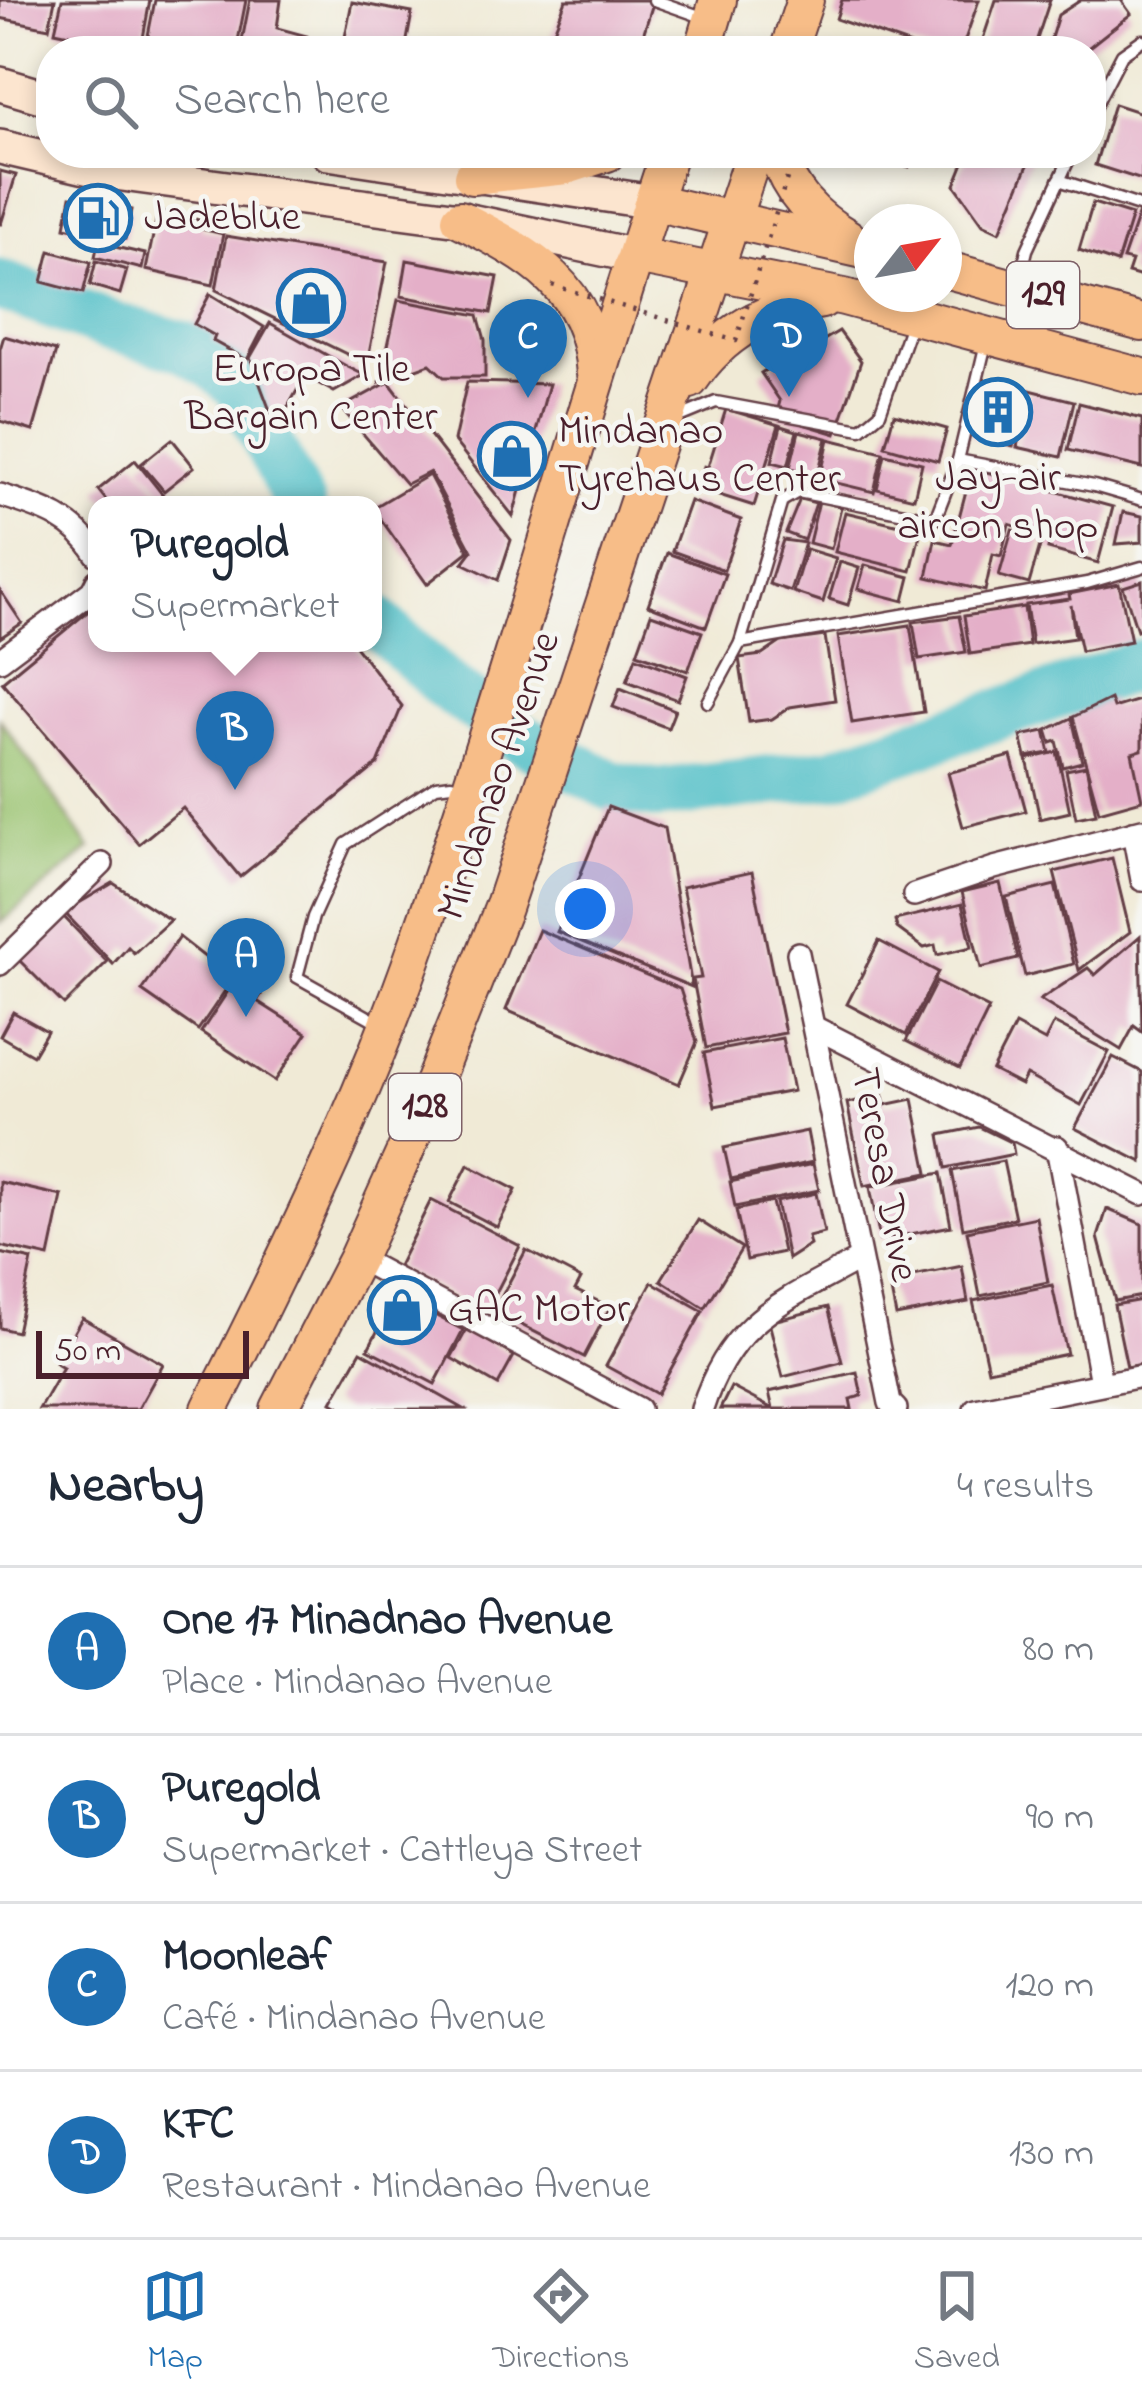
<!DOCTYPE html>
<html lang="en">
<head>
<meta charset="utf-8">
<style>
  body { margin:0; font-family:"Indie Flower",sans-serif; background:#f6f6f7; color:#1f2937 }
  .compass { position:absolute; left:854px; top:204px; width:108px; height:108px; border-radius:50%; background:#fff; box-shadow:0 6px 18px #0003; rotate:59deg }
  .scale { position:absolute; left:36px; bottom:30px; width:213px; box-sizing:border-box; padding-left:12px; border:6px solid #4a1f2b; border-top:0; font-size:33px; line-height:42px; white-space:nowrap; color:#4a1f2b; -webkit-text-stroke:9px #f6f6f2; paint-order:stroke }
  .you { position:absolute; left:585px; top:909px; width:42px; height:42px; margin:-30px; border:9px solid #fff; border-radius:50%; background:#1a73e8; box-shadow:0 0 0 18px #1a73e833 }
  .badge { display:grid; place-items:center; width:78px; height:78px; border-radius:50%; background:#1f6fb2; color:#fff; font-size:39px; font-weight:700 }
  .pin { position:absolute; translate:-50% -99px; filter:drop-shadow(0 3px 6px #0008) }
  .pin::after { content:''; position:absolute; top:63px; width:42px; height:36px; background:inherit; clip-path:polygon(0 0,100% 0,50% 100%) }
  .popup { position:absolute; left:88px; top:496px; width:294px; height:156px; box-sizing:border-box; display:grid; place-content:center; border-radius:24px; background:#fff; filter:drop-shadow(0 3px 9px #0005); font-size:39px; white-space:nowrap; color:#747a83 }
  .popup b { font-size:45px; color:#1f2937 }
  .popup::after { content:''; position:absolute; left:50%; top:100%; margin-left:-24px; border:24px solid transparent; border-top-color:#fff }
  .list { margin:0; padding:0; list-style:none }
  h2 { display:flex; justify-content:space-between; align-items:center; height:156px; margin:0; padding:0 48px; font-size:51px }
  h2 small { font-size:39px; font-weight:400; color:#747a83 }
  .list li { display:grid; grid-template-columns:78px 1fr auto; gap:36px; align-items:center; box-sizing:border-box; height:168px; padding:0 48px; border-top:3px solid #e0e1e3 }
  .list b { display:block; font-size:45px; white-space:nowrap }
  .list p { margin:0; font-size:39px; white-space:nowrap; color:#747a83 }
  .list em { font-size:39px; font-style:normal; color:#747a83 }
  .icon { flex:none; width:66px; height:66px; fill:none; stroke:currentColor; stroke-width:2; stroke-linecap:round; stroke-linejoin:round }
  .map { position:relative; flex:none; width:1142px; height:1409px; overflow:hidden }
  .search { position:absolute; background:#fff; box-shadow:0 6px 18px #0003; left:36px; right:36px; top:36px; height:132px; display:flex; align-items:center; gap:30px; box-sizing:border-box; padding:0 42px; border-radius:48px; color:#747a83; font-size:45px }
  .sheet { height:828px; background:#fff }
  nav { display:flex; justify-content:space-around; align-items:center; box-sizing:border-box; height:168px; border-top:3px solid #e0e1e3; background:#fff; font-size:33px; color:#747a83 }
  nav a { display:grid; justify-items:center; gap:6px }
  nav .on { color:#1f6fb2 }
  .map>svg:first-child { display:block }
</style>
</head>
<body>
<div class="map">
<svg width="1142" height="1409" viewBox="0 0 1142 1409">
  <rect width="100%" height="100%" fill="#f6f6f2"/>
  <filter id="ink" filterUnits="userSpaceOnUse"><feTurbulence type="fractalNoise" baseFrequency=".00833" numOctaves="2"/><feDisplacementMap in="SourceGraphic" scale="24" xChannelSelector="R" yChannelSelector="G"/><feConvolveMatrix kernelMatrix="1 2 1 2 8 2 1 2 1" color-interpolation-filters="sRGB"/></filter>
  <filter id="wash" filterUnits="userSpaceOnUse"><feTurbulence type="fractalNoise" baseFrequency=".004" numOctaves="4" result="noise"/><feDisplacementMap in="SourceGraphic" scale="48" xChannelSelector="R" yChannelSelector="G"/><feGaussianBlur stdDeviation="2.7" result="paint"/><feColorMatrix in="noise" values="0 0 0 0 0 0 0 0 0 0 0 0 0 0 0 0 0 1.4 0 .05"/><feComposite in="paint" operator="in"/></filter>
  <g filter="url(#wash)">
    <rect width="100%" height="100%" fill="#f0ead6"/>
    <path fill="#9ac36f" stroke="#72714d" stroke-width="3" d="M0 719 90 849 0 923Z"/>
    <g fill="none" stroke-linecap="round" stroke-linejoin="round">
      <g stroke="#52c0c8" stroke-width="51">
        <path d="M0 285 110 326 185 347 214 365 239 387 300 505"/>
        <path d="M373 619 447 687 520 738 612 786 658 794 832 773 1142 664"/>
      </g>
    </g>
    <g id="blocks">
      <g fill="#e4afc8">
        <path d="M0 0H55L49 28 0 18Z"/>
        <path d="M62 0H150L141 49 55 31Z"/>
        <path d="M155 0H246L236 51H145Z"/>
        <path d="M250 0H281L277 28 307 36 304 51H240Z"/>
        <path d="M566 0H654L638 51H546Z"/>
        <path d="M842 0H979L961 51H928L836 19Z"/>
        <path d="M996 0H1050L1033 51H979Z"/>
        <path d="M1081 0H1121L1131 14 1084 51H1047L1058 15Z"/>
        <path d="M352 2 412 13 405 51 343 47Z"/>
        <path d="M1114 104 1142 113V180L1095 165Z"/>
        <path d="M864 153H914L909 167Z"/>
        <path d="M968 153H1033L1000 232 983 224 955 185Z"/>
        <path d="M0 171 16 175 1 224H0Z"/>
        <path d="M71 196 131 210 125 239 65 227Z"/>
        <path d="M1093 203 1132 215 1117 263 1079 250Z"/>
        <path d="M1142 204V277L1128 273 1132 261 1123 259Z"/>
        <path d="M158 211 203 221 201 229 223 234 213 285 146 270Z"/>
        <path d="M226 236 387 262 367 364 216 290Z"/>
        <path d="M98 243 145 254 142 269 95 257Z"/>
        <path d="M50 251 91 262 83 293 42 282Z"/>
        <path d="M407 260 498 277 491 313 401 296Z"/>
        <path d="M96 261 127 270 120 294 90 285Z"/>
        <path d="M210 294 264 327 247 360 213 341 215 336 194 324Z"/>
        <path d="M398 300 478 315 485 340V377H444L430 364 380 382Z"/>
        <path d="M270 323 348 367 364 375 334 392 305 376 279 423 274 421 250 358Z"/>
        <path d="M839 331 861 361 836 434 776 416 780 401 761 373 806 344 809 349Z"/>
        <path d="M4 336 56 351 33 431 0 421V349Z"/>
        <path d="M983 379 1026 389 1013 446 970 436Z"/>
        <path d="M389 382 511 540 498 580 463 563 472 551 430 472 406 484 341 408Z"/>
        <path d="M467 382 549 384 513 516 454 441Z"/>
        <path d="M1030 390 1074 401 1061 457 1017 447Z"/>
        <path d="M1079 403 1142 419V468L1068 450Z"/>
        <path d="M726 409 779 425 754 506 697 488 704 466 708 467Z"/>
        <path d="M894 414 947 429 938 461 885 446Z"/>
        <path d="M781 426 797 431 788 466 772 462Z"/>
        <path d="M799 431 827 438 818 474 790 468Z"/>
        <path d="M172 439 194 467 164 491 141 464Z"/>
        <path d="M829 439 883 452 874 492 820 479Z"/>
        <path d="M885 454 922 463 914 498 877 489Z"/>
        <path d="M135 460 171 505H110L98 490Z"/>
        <path d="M972 468 1113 507 1098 563 1048 549 1051 536 1009 524 1001 556 993 554 985 591 927 577 935 540 952 544Z"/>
        <path d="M429 475 469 551 427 584 373 508Z"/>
        <path d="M800 499 816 503 804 540 786 533Z"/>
        <path d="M690 501 741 520 724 570 672 551Z"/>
        <path d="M819 501 841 507 831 549 809 543Z"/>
        <path d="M845 512 921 530 911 571 835 552Z"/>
        <path d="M1123 512 1142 516V542L1116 544Z"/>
        <path d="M1012 530 1042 539 1029 584 999 576Z"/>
        <path d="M783 540 805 543 790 591 769 584Z"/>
        <path d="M806 549 836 558 823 602 793 592Z"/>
        <path d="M667 553 725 574 706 627 648 605Z"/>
        <path d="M840 562 859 568 848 605 829 599Z"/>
        <path d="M865 565 910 577 904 601 858 589Z"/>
        <path d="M1142 581V628L1137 630 1123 587Z"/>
        <path d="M1119 584 1131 641 1081 651 1071 605 1075 638 1032 644 1026 605 1070 599 1069 594Z"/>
        <path d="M0 590 22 623 0 638Z"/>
        <path d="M97 604V643H353L402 706 378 764 240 877 183 808 139 844 2 682Z"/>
        <path d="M1024 607 1029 645 970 654 964 616Z"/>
        <path d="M651 614 702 632 688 671 637 653Z"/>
        <path d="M959 616 966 652 919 659 913 622Z"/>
        <path d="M910 625 924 712 852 723 838 636Z"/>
        <path d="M825 636 835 700 790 707 772 719 749 722 739 658 762 655 781 642Z"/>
        <path d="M636 657 687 676 678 700 627 681Z"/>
        <path d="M620 688 675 710 668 728 613 707Z"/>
        <path d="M1110 699 1113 708 1142 699V750L1132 753 1142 800 1099 812 1073 717Z"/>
        <path d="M1072 718 1082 762 1063 767 1057 741 1051 743 1047 730Z"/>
        <path d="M1045 731 1050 753 1026 757 1021 736Z"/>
        <path d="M1057 752 1070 812 1040 819 1027 759Z"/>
        <path d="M1011 756 1026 811 963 827 948 773Z"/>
        <path d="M1086 766 1096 814 1076 818 1066 770Z"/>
        <path d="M608 807 664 828 692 987 557 932Z"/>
        <path d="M1112 858 1130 932 1079 970 1054 872Z"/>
        <path d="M752 872 785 1033 706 1048 693 979 701 978 682 887Z"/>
        <path d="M113 883 170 920 134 953 128 947 113 964 64 912Z"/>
        <path d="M1000 883 1018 959 981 968 962 892Z"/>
        <path d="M1055 885 1074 964 1025 976 1006 897Z"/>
        <path d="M962 904 972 947 937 955 935 945 924 948 897 928 895 920Z"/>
        <path d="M62 915 107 962 64 1005 18 959Z"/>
        <path d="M539 930 680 989 697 1042 679 1084 506 1010Z"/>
        <path d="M1140 936 1142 1032 1134 1026 1121 1050 1040 1000 1088 968 1095 975Z"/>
        <path d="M179 937 233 979 198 1030 142 991Z"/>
        <path d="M879 941 938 972 906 1035 847 1004Z"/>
        <path d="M236 979 261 995 257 1001 307 1033 275 1081 201 1032Z"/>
        <path d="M936 982 989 1009 960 1068 906 1041Z"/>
        <path d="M13 1012 47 1031 33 1055 0 1036Z"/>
        <path d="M1054 1023 1109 1052 1081 1105 1026 1075 1021 1085 992 1070 1015 1025 1045 1041Z"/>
        <path d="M782 1038 793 1091 715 1106 704 1053Z"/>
        <path d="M1113 1057 1142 1072V1162L1075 1128Z"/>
        <path d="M883 1096 885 1105 913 1099 928 1173 864 1186 847 1103Z"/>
        <path d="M979 1127 1012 1143 1014 1154 946 1168 940 1135Z"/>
        <path d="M807 1131 813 1162 731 1179 724 1148Z"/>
        <path d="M1003 1161 1015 1218 963 1228 952 1171Z"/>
        <path d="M813 1164 819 1190 735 1207 730 1182Z"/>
        <path d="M468 1165 516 1190 497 1227 449 1202Z"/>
        <path d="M941 1173 951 1226 880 1240 870 1187Z"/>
        <path d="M0 1182 62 1196 49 1257 0 1246Z"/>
        <path d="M816 1193 824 1233 808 1237 810 1245 788 1259 776 1202Z"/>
        <path d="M431 1200 520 1246 485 1314 397 1268Z"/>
        <path d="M772 1202 783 1252 747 1260 736 1210Z"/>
        <path d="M1107 1209 1142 1224V1296L1115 1301 1098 1237Z"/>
        <path d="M1036 1217 1048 1282 980 1296 967 1231Z"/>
        <path d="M698 1220 742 1248 705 1308 661 1280Z"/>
        <path d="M526 1250 581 1279 575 1290 610 1307 584 1357 494 1311Z"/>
        <path d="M0 1253 32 1260 17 1332 0 1328Z"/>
        <path d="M962 1266 968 1302 896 1316 889 1281Z"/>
        <path d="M652 1282 703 1311 657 1394 606 1366Z"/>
        <path d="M1052 1285 1067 1354 988 1370 973 1301Z"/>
        <path d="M396 1295 463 1330 435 1384 368 1349Z"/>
        <path d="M1142 1300V1364L1127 1367 1114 1305Z"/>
        <path d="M828 1307 842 1362 783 1377 769 1322Z"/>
        <path d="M82 1318 163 1364 138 1409H39L63 1367 56 1363Z"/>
        <path d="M467 1329 514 1356 498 1385 451 1358Z"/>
        <path d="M361 1351 464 1409H344L332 1402Z"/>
        <path d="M857 1372 862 1396 850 1399 852 1409H720L731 1387 773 1409 769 1392Z"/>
      </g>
    </g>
  </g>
  <g filter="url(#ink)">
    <use href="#blocks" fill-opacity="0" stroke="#633d45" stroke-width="3"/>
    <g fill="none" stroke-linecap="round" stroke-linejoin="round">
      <g stroke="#633d45" stroke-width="15">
        <g id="service">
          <path d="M654 0 708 19"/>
          <path d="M1091 114 1122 54 1142 40"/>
          <path d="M1059 180 1142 207"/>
          <path d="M1019 283 1027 250 1072 153"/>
          <path d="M675 419 716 402 861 429 880 413 911 324"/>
          <path d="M958 460 1094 486 1142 500"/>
          <path d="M740 643 1087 583 1142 567"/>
          <path d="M708 702 740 643 782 501 798 492 935 519 958 460 986 343"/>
          <path d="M381 1024 297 977 313 917 346 844 436 786 451 784 466 790"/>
        </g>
      </g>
      <g stroke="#633d45" stroke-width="26">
        <g id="minor">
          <path d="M0 495C41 508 74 517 97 555"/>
          <path d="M0 660 92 591 97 581"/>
          <path d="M1133 832 1142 880"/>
          <path d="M914 895 994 868 1142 830"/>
          <path d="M798 953 890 1403 896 1409"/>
          <path d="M0 964 102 864"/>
          <path d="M814 1027 1142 1194"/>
          <path d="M1057 1147 1101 1383"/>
          <path d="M357 1258 639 1409"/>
          <path d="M702 1409C731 1319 781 1303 858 1260"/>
          <path d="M975 1409 1142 1376"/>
        </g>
      </g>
      <g stroke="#633d45" stroke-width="38">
        <g id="secondary">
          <path d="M0 84 51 99"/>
          <path d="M0 147 107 172 460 219 636 256"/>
          <path d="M328 153 653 202"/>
        </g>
      </g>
      <g stroke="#633d45" stroke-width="40">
        <g id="primary">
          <path d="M703 51 718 0"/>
          <path d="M788 51 805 0"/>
          <path d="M777 153C789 192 813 217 848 238"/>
          <path d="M472 176 567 166 607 153"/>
          <path d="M653 202 872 252"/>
          <path d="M460 219C531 256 589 286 595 374"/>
          <path d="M636 256 844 297 1142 377"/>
          <path d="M944 269 1142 323"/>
          <path d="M690 380C722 332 766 309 822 300"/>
          <path d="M210 1409C287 1257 362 1104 418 943 510 683 581 415 669 153"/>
          <path d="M279 1409 357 1258 413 1134 503 908 754 153"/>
        </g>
      </g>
      <path stroke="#633d45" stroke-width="4.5" stroke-dasharray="3 9" stroke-linecap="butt" d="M544 317 540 334 552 337"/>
      <use href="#service" stroke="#fff" stroke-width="10"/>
      <use href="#minor" stroke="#fff" stroke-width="21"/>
      <use href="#secondary" stroke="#fce5cf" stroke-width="33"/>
      <use href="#primary" stroke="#f7bd88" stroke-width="36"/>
      <path stroke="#633d45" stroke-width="4.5" stroke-dasharray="3 9" stroke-linecap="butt" d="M552 285 736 341 792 162"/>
    </g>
  </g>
  <defs>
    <g id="fuel-ring" transform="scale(3.45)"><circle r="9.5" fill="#f6f6f2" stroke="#1f6fb2" stroke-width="1.5"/><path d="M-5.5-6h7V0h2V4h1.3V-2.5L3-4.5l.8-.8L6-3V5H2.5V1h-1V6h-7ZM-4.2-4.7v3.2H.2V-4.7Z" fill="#1f6fb2"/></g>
    <g id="shop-ring" transform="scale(3.45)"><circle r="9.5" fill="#f6f6f2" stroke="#1f6fb2" stroke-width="1.5"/><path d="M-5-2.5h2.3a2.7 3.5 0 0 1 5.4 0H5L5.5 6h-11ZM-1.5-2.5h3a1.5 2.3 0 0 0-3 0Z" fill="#1f6fb2"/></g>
    <g id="building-ring" transform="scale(3.45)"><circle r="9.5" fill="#f6f6f2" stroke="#1f6fb2" stroke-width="1.5"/><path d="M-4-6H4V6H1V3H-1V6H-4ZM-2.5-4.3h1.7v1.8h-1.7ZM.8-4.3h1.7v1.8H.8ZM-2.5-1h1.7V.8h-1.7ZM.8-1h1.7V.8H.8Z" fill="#1f6fb2"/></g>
  </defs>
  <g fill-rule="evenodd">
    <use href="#fuel-ring" x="98" y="218"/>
    <use href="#shop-ring" x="311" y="303"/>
    <use href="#building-ring" x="998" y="412"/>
    <use href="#shop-ring" x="512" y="456"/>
    <use href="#shop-ring" x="402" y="1310"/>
  </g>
  <g text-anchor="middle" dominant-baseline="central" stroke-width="9" stroke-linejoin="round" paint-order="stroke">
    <g fill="#f6f6f2" stroke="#7e6067" stroke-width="3">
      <rect x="1007" y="262" width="72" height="66" rx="9"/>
      <rect x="389" y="1074" width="72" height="66" rx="9"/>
    </g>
    <g font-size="39" font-weight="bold" fill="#4a1f2b">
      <text x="1043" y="295">129</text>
      <text x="425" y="1107">128</text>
    </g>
    <g font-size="42" fill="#4a1f2b" stroke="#f6f6f2" text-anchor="start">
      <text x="144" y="218">Jadeblue</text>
      <text x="311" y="370" text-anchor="middle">Europa Tile<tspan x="311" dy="48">Bargain Center</tspan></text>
      <text x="558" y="432">Mindanao<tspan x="558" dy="48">Tyrehaus Center</tspan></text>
      <text x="998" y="479" text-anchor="middle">Jay-air<tspan x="998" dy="48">aircon shop</tspan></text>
      <text x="448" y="1310">GAC Motor</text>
    </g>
    <g font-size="42" fill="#4a1f2b" stroke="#f6f6f2">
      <text transform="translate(500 776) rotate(-71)">Mindanao Avenue</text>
      <text transform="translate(883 1175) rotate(79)">Teresa Drive</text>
    </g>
  </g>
</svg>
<svg class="compass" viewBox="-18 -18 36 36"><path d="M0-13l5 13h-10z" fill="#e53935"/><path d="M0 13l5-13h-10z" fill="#747a83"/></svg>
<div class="scale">50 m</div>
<div class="you"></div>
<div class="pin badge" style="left:246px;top:1017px">A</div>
<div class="pin badge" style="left:235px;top:790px">B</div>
<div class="popup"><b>Puregold</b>Supermarket</div>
<div class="pin badge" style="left:528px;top:398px">C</div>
<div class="pin badge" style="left:789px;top:397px">D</div>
<div class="search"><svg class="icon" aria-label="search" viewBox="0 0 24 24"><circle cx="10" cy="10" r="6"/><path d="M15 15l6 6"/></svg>Search here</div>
</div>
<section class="sheet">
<h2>Nearby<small>4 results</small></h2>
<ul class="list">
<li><span class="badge">A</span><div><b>One 17 Minadnao Avenue</b><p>Place · Mindanao Avenue</p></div><em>80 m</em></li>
<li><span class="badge">B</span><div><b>Puregold</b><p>Supermarket · Cattleya Street</p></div><em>90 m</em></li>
<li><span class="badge">C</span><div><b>Moonleaf</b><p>Café · Mindanao Avenue</p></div><em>120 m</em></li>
<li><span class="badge">D</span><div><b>KFC</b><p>Restaurant · Mindanao Avenue</p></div><em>130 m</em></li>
</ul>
</section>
<nav>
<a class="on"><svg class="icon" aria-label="map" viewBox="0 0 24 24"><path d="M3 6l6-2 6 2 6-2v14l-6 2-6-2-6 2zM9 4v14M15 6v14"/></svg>Map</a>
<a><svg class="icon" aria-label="directions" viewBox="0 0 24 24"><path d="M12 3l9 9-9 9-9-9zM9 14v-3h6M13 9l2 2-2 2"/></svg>Directions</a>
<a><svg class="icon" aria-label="saved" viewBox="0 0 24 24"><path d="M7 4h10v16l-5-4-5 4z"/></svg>Saved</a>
</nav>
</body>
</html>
